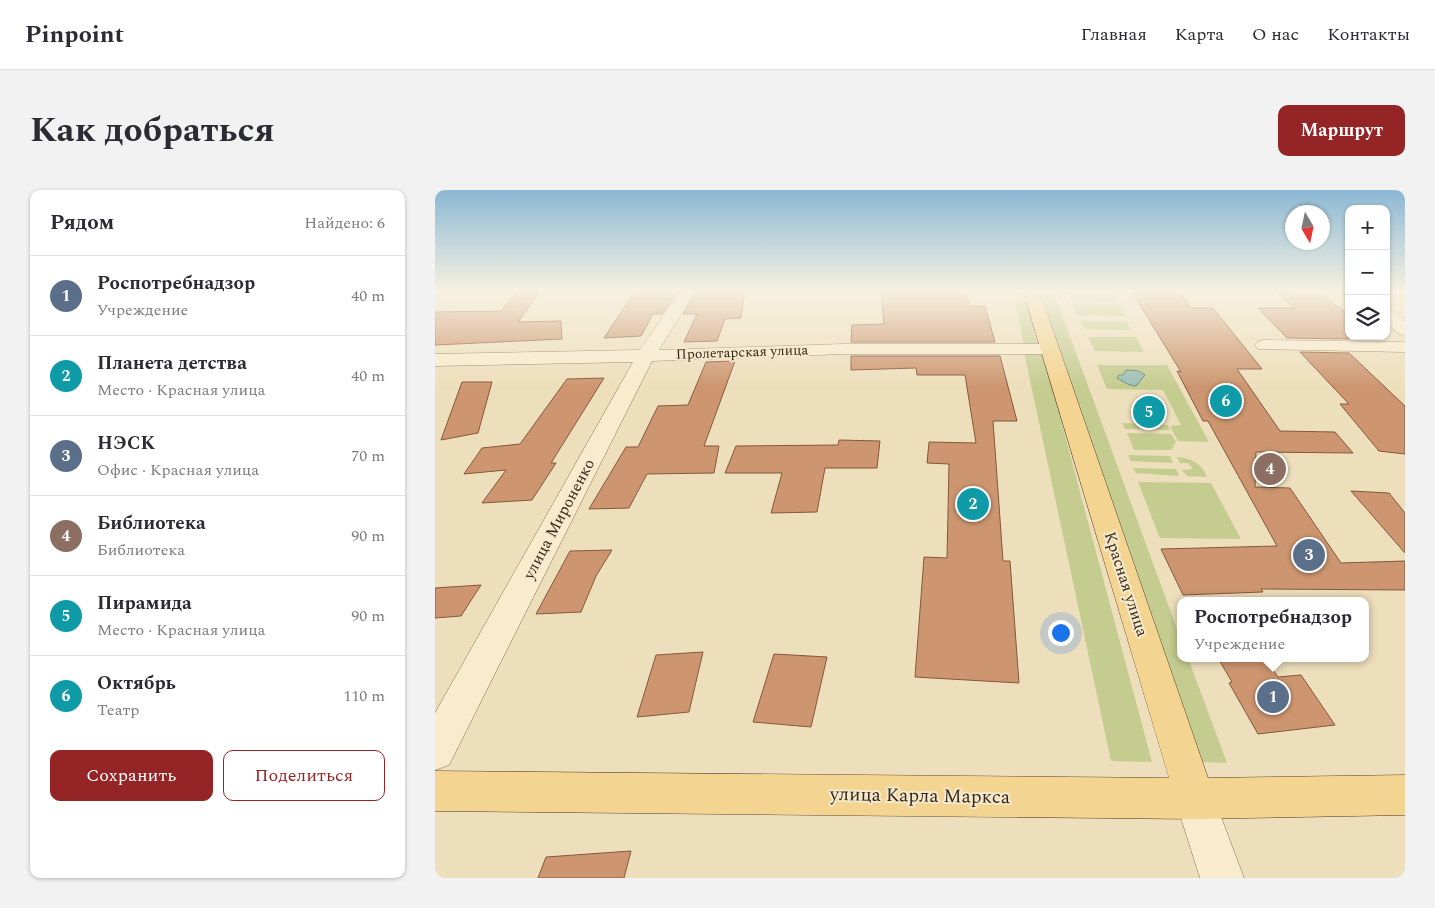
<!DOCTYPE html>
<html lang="ru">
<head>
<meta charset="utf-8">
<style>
  body { margin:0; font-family:Spectral,serif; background:#f2f2f3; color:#2b2b33 }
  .controls { position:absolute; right:15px; top:15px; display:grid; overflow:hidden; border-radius:10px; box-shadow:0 1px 4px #0004 }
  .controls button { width:45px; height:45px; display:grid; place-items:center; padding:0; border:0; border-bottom:1px solid #e1e1e2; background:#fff; color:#2b2b33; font:25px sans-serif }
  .compass { position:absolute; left:850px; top:15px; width:45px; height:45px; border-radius:50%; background:#fff; box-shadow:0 1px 4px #0004; rotate:171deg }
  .you { position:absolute; left:625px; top:442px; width:18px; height:18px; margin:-12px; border:4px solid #fff; border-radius:50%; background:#1a73e8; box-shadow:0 0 0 8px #1a73e833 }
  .badge { display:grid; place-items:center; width:32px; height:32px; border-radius:50%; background:#952426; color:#fff; font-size:16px; font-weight:700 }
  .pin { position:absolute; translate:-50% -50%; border:2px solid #fff; box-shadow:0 1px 5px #0006 }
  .popup { position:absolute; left:742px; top:407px; width:192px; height:65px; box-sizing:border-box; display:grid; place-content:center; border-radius:10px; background:#fff; filter:drop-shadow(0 1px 4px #0005); font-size:16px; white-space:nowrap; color:#7c7c81 }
  .popup b { font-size:19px; color:#2b2b33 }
  .popup::after { content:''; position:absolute; left:50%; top:100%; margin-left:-10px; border:10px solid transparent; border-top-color:#fff }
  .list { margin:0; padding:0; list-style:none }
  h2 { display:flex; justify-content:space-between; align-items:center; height:65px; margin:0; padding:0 20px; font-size:21px }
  h2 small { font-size:16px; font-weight:400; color:#7c7c81 }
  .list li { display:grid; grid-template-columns:32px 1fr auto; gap:15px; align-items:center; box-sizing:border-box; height:80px; padding:0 20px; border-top:1px solid #e1e1e2 }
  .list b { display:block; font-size:19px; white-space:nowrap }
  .list p { margin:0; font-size:16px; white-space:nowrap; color:#7c7c81 }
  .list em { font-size:16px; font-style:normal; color:#7c7c81 }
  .actions { display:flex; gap:10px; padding:15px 20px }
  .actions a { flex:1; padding:11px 0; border:1px solid #952426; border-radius:10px; text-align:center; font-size:18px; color:#952426 }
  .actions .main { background:#952426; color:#fff }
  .icon { flex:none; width:28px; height:28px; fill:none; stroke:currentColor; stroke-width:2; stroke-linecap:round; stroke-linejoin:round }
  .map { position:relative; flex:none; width:970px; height:688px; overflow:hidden; border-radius:10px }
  header { display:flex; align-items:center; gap:30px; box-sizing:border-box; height:70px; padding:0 25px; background:#fff; border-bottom:1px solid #e1e1e2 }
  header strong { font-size:24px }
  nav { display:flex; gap:28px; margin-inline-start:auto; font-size:18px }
  .intro { display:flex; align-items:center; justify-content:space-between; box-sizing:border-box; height:120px; padding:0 30px }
  h1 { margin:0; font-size:35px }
  .button { padding:12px 22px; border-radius:10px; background:#952426; color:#fff; font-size:18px; font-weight:700 }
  main { display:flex; gap:30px; padding:0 30px }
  aside { flex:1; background:#fff; border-radius:10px; box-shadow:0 1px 4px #0004 }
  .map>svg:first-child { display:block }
</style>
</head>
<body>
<header>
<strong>Pinpoint</strong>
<nav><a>Главная</a><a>Карта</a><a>О нас</a><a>Контакты</a></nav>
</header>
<div class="intro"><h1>Как добраться</h1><a class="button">Маршрут</a></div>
<main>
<aside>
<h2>Рядом<small>Найдено: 6</small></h2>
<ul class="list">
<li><span class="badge" style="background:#5c6f8a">1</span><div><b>Роспотребнадзор</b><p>Учреждение</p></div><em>40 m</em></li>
<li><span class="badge" style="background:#0f9aa8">2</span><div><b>Планета детства</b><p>Место · Красная улица</p></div><em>40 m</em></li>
<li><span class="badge" style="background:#5c6f8a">3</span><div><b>НЭСК</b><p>Офис · Красная улица</p></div><em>70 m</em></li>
<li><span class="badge" style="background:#8d6e63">4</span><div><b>Библиотека</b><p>Библиотека</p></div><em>90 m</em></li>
<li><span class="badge" style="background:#0f9aa8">5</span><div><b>Пирамида</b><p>Место · Красная улица</p></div><em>90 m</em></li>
<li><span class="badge" style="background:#0f9aa8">6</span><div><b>Октябрь</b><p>Театр</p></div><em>110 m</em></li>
</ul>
<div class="actions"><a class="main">Сохранить</a><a>Поделиться</a></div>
</aside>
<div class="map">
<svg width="970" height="688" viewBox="0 0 970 688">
  <rect width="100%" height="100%" fill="#eedfbc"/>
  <g fill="#c5cc90">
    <path d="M605 100H618L745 447 746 468H753L792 573 765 572Z"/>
    <path d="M632 100H676L682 111 636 110Z"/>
    <path d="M580 112H592L602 154H589Z"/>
    <path d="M637 113 684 114 690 126 641 125Z"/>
    <path d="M646 131H691L696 140 650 139Z"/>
    <path d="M653 147H701L709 162 660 161Z"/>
    <path d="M589 162 608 163 717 572 676 571Z"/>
    <path d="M662 175H732L774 252 743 251 735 236 746 235 728 200 672 199Z"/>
    <path d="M687 233 733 235 735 240 690 239Z"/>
    <path d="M692 243 736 244 741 252 736 260H699Z"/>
    <path d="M693 265 735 266 738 273 696 271Z"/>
    <path d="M742 267C757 268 767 274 772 287L752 286 747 280 758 279 753 273H745Z"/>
    <path d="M698 278 741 279 744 286 701 283Z"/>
    <path d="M703 292 776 293 806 349 725 348Z"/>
  </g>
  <path fill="#a0bfb5" stroke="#688c83" d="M691 180 704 181 710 185 701 196C694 196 689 192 682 188L684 185H688Z"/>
  <g fill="#cd9670" stroke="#85573b">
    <path d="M83 100H106L83 132 126 131 127 149 0 155V122L66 121Z"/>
    <path d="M201 100H243L227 124H218L206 146 169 148Z"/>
    <path d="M263 100H310L306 128 290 129 282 151 249 152 262 124H248Z"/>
    <path d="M446 100H530L535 116H550L560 152H416L417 135 449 134Z"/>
    <path d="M696 100H743L756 118H778L827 179H802L845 241 900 242 918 263 821 262 820 297 855 298 906 373 970 371V400L826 399 828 402 748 405 726 359 842 356 773 231H768L742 181 746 182Z"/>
    <path d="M842 103 886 104 914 125V149L852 148 823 118H859Z"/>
    <path d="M865 162 914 163 970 216V264L944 261 905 214H914Z"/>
    <path d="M416 166H565L582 231H558L568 371H575L584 493 480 487 489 367 512 368 514 274 492 273 494 252 541 253 530 185H482L481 178 416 180Z"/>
    <path d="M300 171 269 256H284L279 283 212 284 194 318 154 319 191 257H203L223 216 253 215 271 172Z"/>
    <path d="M169 188 116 273H121L97 310 47 313 71 280 29 284 47 258 85 254 132 189Z"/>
    <path d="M27 192H57L43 243 6 250Z"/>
    <path d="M404 250 445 251 442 278H390L382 322 336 323 347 283H290L301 256 403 255Z"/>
    <path d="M916 301 954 303 970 323V363Z"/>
    <path d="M177 360 161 386 146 422 101 424 135 361Z"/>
    <path d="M46 395 26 426 0 428V398Z"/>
    <path d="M268 462 254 522 202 527 221 465Z"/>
    <path d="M339 464 392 467 376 537 318 532Z"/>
    <path d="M783 468H830L843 487 866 485 900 535 823 544 794 493 797 492Z"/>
    <path d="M196 661 189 688H103L111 667Z"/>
  </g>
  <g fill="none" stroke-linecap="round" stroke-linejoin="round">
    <g stroke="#856e55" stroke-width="1">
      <g id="minor">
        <path d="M246 100H261L224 160 408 154H615L621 155 624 159 621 163 615 164H408L217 171 14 575 0 580V523L198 172 0 176V164L205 160Z"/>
        <path d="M951 119 957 120 970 131V145L964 144 951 133Z"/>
        <path d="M829 150 970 152V162L823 159 820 155 823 151Z"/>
        <path d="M760 589 774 595 809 688H765L740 609 746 595Z"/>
      </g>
    </g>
    <g stroke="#533d2a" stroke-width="1">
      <path id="major" d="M588 100H604L773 588 970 585V625L760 629 0 621V581L734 588Z"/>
    </g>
    <use href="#minor" fill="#f9ecce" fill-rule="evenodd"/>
    <use href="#major" fill="#f4d491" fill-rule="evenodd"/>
  </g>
  <linearGradient id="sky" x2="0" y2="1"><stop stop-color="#8bb8d4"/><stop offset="0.51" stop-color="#f7f1e1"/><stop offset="1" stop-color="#f7f1e1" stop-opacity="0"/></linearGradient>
  <rect width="970" height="197" fill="url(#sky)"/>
  <g text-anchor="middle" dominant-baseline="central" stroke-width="4" stroke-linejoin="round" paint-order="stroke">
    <g font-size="14" fill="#34271a" stroke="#f6e9cb">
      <text transform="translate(307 162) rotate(-2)">Пролетарская улица</text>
    </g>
    <g font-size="16" fill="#34271a" stroke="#f6e9cb">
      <text transform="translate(124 329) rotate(-62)">улица Мироненко</text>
      <text transform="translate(691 394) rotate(72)">Красная улица</text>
    </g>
    <g font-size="19" fill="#34271a" stroke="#f6e9cb">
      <text transform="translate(485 606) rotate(1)">улица Карла Маркса</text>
    </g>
  </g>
</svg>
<div class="controls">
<button>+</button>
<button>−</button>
<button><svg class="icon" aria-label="layers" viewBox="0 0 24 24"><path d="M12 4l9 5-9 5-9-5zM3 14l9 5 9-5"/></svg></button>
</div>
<svg class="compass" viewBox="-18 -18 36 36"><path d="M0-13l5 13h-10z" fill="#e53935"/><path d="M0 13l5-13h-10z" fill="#7c7c81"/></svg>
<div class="you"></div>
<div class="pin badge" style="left:838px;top:507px;background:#5c6f8a">1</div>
<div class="popup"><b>Роспотребнадзор</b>Учреждение</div>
<div class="pin badge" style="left:538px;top:314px;background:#0f9aa8">2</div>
<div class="pin badge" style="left:874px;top:365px;background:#5c6f8a">3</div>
<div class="pin badge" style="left:835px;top:279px;background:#8d6e63">4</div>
<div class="pin badge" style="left:714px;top:222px;background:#0f9aa8">5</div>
<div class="pin badge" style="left:791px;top:211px;background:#0f9aa8">6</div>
</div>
</main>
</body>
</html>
